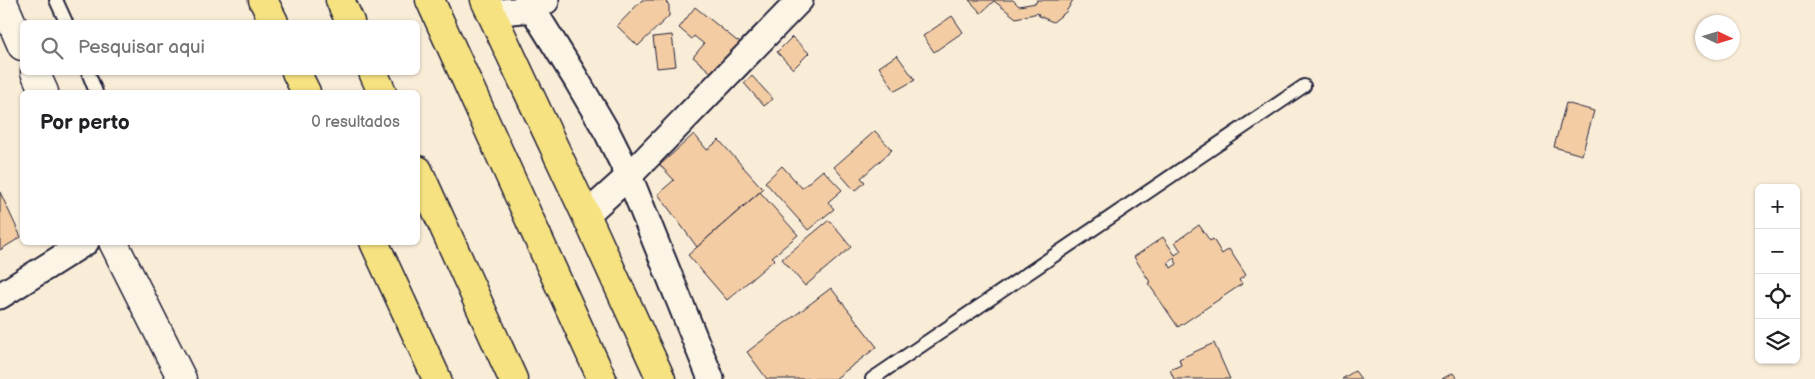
<!DOCTYPE html>
<html lang="pt">
<head>
<meta charset="utf-8">
<style>
  body { margin:0; font-family:"Balsamiq Sans",sans-serif; background:#f2f2f2; color:#202124 }
  .controls { position:absolute; right:15px; bottom:15px; display:grid; overflow:hidden; border-radius:8px; box-shadow:0 1px 4px #0004 }
  .controls button { width:45px; height:45px; display:grid; place-items:center; padding:0; border:0; border-bottom:1px solid #e0e0e0; background:#fff; color:#202124; font:25px sans-serif }
  .compass { position:absolute; left:1695px; top:15px; width:45px; height:45px; border-radius:50%; background:#fff; box-shadow:0 1px 4px #0004; rotate:94deg }
  .list { margin:0; padding:0; list-style:none }
  h2 { display:flex; justify-content:space-between; align-items:center; height:65px; margin:0; padding:0 20px; font-size:21px }
  h2 small { font-size:16px; font-weight:400; color:#757577 }
  .icon { flex:none; width:28px; height:28px; fill:none; stroke:currentColor; stroke-width:2; stroke-linecap:round; stroke-linejoin:round }
  .map { position:relative; flex:none; width:1815px; height:379px; overflow:hidden }
  .search { position:absolute; background:#fff; box-shadow:0 1px 4px #0004; left:20px; top:20px; width:400px; height:55px; display:flex; align-items:center; gap:12px; box-sizing:border-box; padding:0 18px; border-radius:8px; color:#757577; font-size:19px }
  .panel { position:absolute; background:#fff; box-shadow:0 1px 4px #0004; left:20px; top:90px; width:400px; height:155px; border-radius:8px }
  .map>svg:first-child { display:block }
</style>
</head>
<body>
<div class="map">
<svg width="1815" height="379" viewBox="0 0 1815 379">
  <rect width="100%" height="100%" fill="#faedd8"/>
  <filter id="ink" filterUnits="userSpaceOnUse"><feTurbulence type="fractalNoise" baseFrequency=".02" numOctaves="2"/><feDisplacementMap in="SourceGraphic" scale="10" xChannelSelector="R" yChannelSelector="G"/><feConvolveMatrix kernelMatrix="1 2 1 2 8 2 1 2 1" color-interpolation-filters="sRGB"/></filter>
  <g filter="url(#ink)">
    <g fill="#f3cca3" stroke="#22223b" fill-rule="evenodd">
      <path d="M642 0H664L669 5V16L638 46 617 26Z"/>
      <path d="M969 0H1013L1019 6 1036 3 1037 0H1073L1066 12 1053 22 1039 16 1038 13 1016 18 994 1 981 13Z"/>
      <path d="M695 7 737 41 738 40 741 43 714 75 693 57 704 44 694 36 692 39 679 28Z"/>
      <path d="M952 16 963 32 934 52 923 36Z"/>
      <path d="M672 35 676 66 657 68 653 37Z"/>
      <path d="M792 37 809 53 793 69 777 52Z"/>
      <path d="M897 55 915 80 895 91 879 67Z"/>
      <path d="M752 76 773 99 764 106 744 83Z"/>
      <path d="M1566 103 1594 111 1582 155 1554 147Z"/>
      <path d="M875 131 892 150 861 178 865 182 855 191 834 167Z"/>
      <path d="M694 134 707 150 719 140 763 189 697 247 658 194 674 180 660 165Z"/>
      <path d="M782 166 802 188 823 170 842 190 828 202 834 209 808 230 765 182Z"/>
      <path d="M0 192 21 237 0 250Z"/>
      <path d="M760 192 798 235 772 257 775 259 727 300 688 255Z"/>
      <path d="M829 220 851 247 805 286 782 259Z"/>
      <path d="M1199 225 1210 241 1213 239 1222 254 1229 249 1246 275 1239 280 1242 284 1178 327 1148 283 1150 282 1134 257 1163 237 1175 255 1181 251 1175 242ZM1174 258 1177 264 1171 268 1168 262Z"/>
      <path d="M831 288 877 347 835 379H767L747 352Z"/>
      <path d="M1214 343 1230 379H1174L1170 370 1181 365 1179 359Z"/>
      <path d="M1355 371 1361 379H1342L1353 372Z"/>
      <path d="M1453 373 1457 379H1442L1449 375Z"/>
    </g>
    <g fill="none" stroke-linecap="round" stroke-linejoin="round">
      <g stroke="#22223b" stroke-width="16">
        <g id="service">
          <path d="M56 0 66 22"/>
          <path d="M88 72 96 92"/>
          <path d="M872 379 1304 86"/>
        </g>
      </g>
      <g stroke="#22223b" stroke-width="29">
        <g id="minor">
          <path d="M527 0 576 79 607 132 629 176 711 379"/>
          <path d="M491 13 534 9 546 1"/>
          <path d="M586 215 629 176 800 0"/>
          <path d="M0 296 86 242"/>
        </g>
      </g>
      <g stroke="#22223b" stroke-width="31">
        <g id="tertiary">
          <path d="M2 0 22 46"/>
          <path d="M35 72 44 92"/>
          <path d="M113 242 182 379"/>
        </g>
      </g>
      <g stroke="#22223b" stroke-width="31">
        <g id="primary">
          <path d="M430 0 602 379"/>
          <path d="M485 0 586 215 661 379"/>
        </g>
      </g>
      <g stroke="#22223b" stroke-width="31">
        <g id="trunk">
          <path d="M263 0 274 22"/>
          <path d="M340 0 350 22"/>
          <path d="M296 72 306 92"/>
          <path d="M373 72 382 92"/>
          <path d="M418 170 513 379"/>
          <path d="M374 242 437 379"/>
        </g>
      </g>
      <use href="#service" stroke="#fcf5e5" stroke-width="12"/>
      <use href="#minor" stroke="#fcf5e5" stroke-width="25"/>
      <use href="#tertiary" stroke="#fcf5e5" stroke-width="28"/>
      <use href="#primary" stroke="#f6e281" stroke-width="28"/>
      <use href="#trunk" stroke="#f6e281" stroke-width="28"/>
    </g>
  </g>
</svg>
<div class="controls">
<button>+</button>
<button>−</button>
<button><svg class="icon" aria-label="locate" viewBox="0 0 24 24"><circle cx="12" cy="12" r="6"/><path d="M12 2v4M12 18v4M2 12h4M18 12h4"/></svg></button>
<button><svg class="icon" aria-label="layers" viewBox="0 0 24 24"><path d="M12 4l9 5-9 5-9-5zM3 14l9 5 9-5"/></svg></button>
</div>
<svg class="compass" viewBox="-18 -18 36 36"><path d="M0-13l5 13h-10z" fill="#e53935"/><path d="M0 13l5-13h-10z" fill="#757577"/></svg>
<div class="search"><svg class="icon" aria-label="search" viewBox="0 0 24 24"><circle cx="10" cy="10" r="6"/><path d="M15 15l6 6"/></svg>Pesquisar aqui</div>
<section class="panel">
<h2>Por perto<small>0 resultados</small></h2>
<ul class="list">
</ul>
</section>
</div>
</body>
</html>
